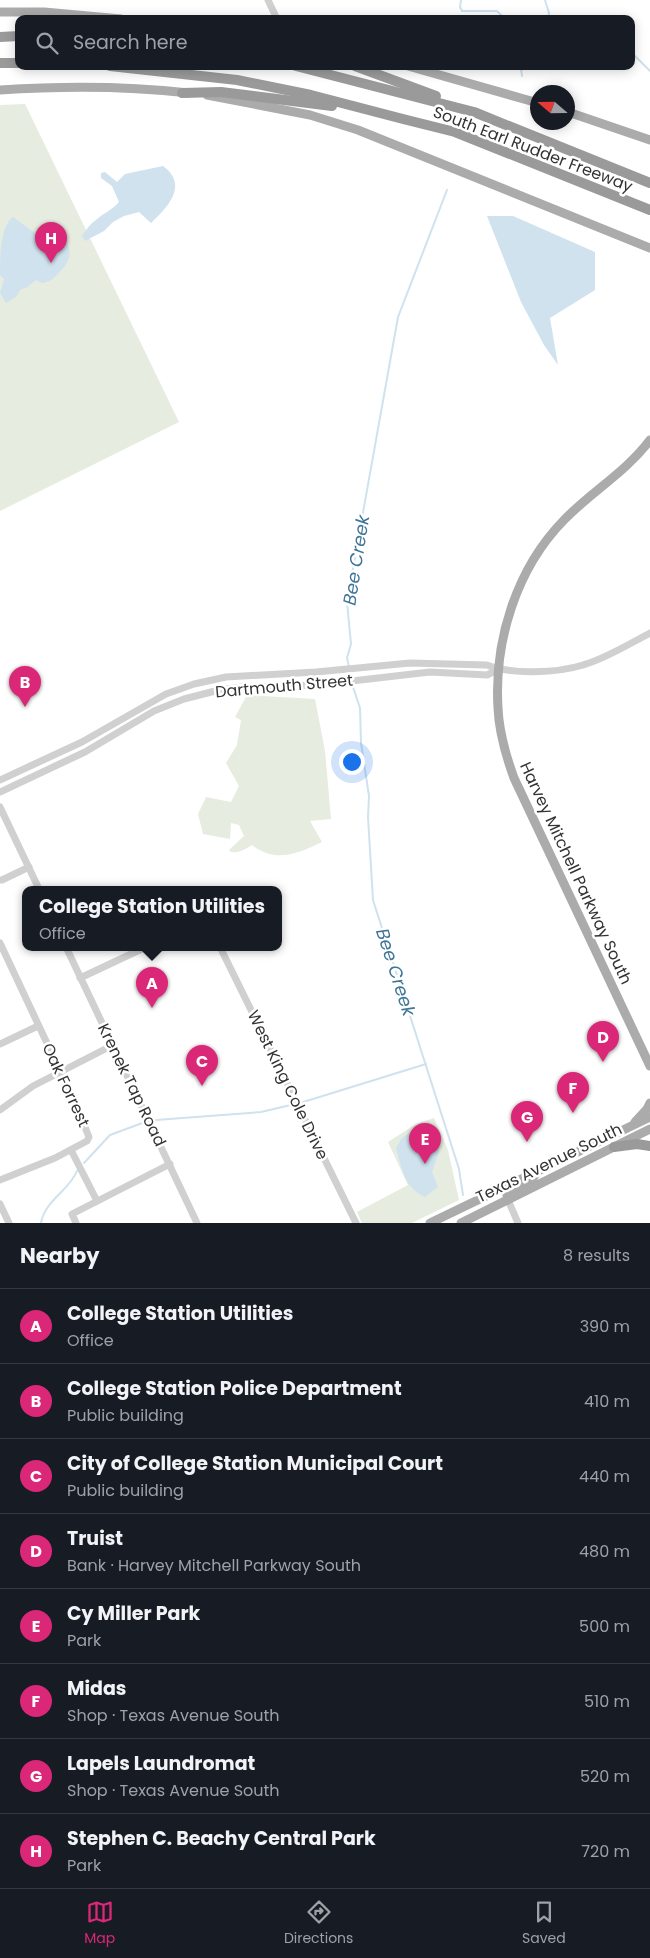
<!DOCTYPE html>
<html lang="en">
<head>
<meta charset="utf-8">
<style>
  body { margin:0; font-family:Poppins,sans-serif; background:#242831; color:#f1f3f6 }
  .compass { position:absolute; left:530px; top:85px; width:45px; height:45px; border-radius:50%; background:#171b24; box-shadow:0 2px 12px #0003; rotate:290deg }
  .you { position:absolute; left:351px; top:761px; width:18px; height:18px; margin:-12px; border:4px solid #fff; border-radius:50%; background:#1a73e8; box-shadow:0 0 0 8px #1a73e833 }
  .badge { display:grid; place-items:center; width:32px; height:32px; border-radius:50%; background:#db2777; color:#fff; font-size:16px; font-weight:700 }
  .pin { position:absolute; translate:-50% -41px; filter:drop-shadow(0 1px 2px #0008) }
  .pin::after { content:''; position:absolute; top:26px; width:18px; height:15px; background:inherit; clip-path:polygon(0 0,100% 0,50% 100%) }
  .popup { position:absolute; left:22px; top:886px; width:260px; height:65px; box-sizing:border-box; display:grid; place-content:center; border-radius:10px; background:#171b24; filter:drop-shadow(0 1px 4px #0005); font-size:16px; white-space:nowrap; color:#9ea1a6 }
  .popup b { font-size:19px; color:#f1f3f6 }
  .popup::after { content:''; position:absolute; left:50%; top:100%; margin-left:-10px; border:10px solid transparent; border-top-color:#171b24 }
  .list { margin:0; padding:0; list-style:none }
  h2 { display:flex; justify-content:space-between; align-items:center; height:65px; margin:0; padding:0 20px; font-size:21px }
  h2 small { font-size:16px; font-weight:400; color:#9ea1a6 }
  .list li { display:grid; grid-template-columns:32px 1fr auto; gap:15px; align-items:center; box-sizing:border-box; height:75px; padding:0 20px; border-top:1px solid #363941 }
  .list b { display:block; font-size:19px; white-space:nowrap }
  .list p { margin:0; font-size:16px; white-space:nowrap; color:#9ea1a6 }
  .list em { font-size:16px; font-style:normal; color:#9ea1a6 }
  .icon { flex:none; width:28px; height:28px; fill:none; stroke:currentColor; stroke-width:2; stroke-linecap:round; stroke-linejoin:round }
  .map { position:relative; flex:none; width:650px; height:1223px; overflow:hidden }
  .search { position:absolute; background:#171b24; box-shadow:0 2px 12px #0003; left:15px; right:15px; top:15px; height:55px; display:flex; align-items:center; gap:12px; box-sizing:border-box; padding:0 18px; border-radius:10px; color:#9ea1a6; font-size:19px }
  .sheet { height:665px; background:#171b24 }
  nav { display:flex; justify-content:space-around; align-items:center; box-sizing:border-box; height:70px; border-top:1px solid #363941; background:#171b24; font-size:14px; color:#9ea1a6 }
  nav a { display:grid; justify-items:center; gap:2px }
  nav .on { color:#db2777 }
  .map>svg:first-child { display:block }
</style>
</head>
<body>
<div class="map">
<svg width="650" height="1223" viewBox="0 0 650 1223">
  <rect width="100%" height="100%" fill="#fff"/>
  <g fill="#e6ecdf">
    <path d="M25 104 179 422 0 511V105Z"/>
    <path d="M247 695 315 699 325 751 331 819 310 821 322 842C298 853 276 864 252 845 245 849 237 855 229 851L231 848 244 836 239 825 231 823 230 839 203 834 198 814 206 797 231 802 239 786 226 763 237 745 241 720 235 717Z"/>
    <path d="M434 1118 448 1150 459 1200 412 1223H362L357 1212 408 1185 388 1142 416 1124Z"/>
  </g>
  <g fill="#cfe2ee">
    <path d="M163 166C189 185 168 207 151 223L139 212 124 216 113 222 104 231 85 241 82 236C86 230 90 224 96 220 104 213 112 210 119 202L112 186 101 178V173L105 172 117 182 125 174Z"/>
    <path d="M487 216H513L595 252V290L550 318 558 365 544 345 521 302Z"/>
    <path d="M13 217 39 236 44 235 52 229 59 231C72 248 74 257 59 273 53 279 50 282 42 283L36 280 26 288 21 289 16 297 6 303 0 293 4 279 0 275C0 259 0 226 13 217Z"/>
    <path d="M419 1126 435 1134 439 1152 432 1172 438 1187 425 1197C404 1187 402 1169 396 1148L402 1138Z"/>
  </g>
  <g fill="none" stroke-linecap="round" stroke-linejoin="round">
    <g stroke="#cfe2ee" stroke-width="2">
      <path d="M461 0 460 7 462 11H497L505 19"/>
      <path d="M545 0 549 13 548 19"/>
      <path d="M631 52 650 71"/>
      <path d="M514 66 521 69 522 76"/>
      <path d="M349 667 347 658 351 644 347 602 398 317 447 190"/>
      <path d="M352 684 360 708 361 743 369 796 368 817 373 900 459 1169 463 1195"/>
      <path d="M300 1103 426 1064"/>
      <path d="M156 1120 261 1112 295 1104"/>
      <path d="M84 1163 110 1135 145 1122"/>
      <path d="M41 1223C45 1200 69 1191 77 1171"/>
    </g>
    <g stroke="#d0d0d0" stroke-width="7">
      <path d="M268 0 277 19"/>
      <path d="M0 780 82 742 166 694 194 684 226 677 316 672 410 663 487 665C512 675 557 673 583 665 605 659 629 644 650 633"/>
      <path d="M0 792 85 752 154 711 184 699 219 690 242 687 317 685 430 672 487 675 499 669"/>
      <path d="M0 807 39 889"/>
      <path d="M0 880H2L29 867"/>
      <path d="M0 943 76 1105 89 1137 87 1141 55 1158 0 1180"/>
      <path d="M66 947 197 1223"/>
      <path d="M220 947 356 1223"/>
      <path d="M80 978 146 947"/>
      <path d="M0 1044 38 1026"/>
      <path d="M0 1110 33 1086 113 1045"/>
      <path d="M71 1150 97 1201"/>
      <path d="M508 1200 518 1223"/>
      <path d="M0 1204 9 1223"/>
      <path d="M76 1223 72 1214 170 1164"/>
    </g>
    <g stroke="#ababab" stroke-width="9">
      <path d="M0 12H44L121 19"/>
      <path d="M408 66 538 103"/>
      <path d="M0 90C63 86 126 86 189 93"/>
      <path d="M207 95 310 115 358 130 650 248"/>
      <path d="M568 112 650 140"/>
      <path d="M650 440C626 472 591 492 564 520 516 569 494 641 498 708 499 732 506 756 514 778L650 1066"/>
      <path d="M635 1122 647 1109 650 1103"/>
      <path d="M508 1200 507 1195 511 1191 531 1181 538 1171"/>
      <path d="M430 1223 650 1117"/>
      <path d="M461 1223 650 1129"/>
    </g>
    <g stroke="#9a9a9a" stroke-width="10">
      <path d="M0 37 19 36"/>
      <path d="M0 63H19"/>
      <path d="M110 66 237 80 311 95 403 119 455 132 650 210"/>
      <path d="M296 66 474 112 650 183"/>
      <path d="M355 66 436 96"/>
      <path d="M182 93 221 92 332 106"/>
      <path d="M614 1147 637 1144 650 1146"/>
    </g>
  </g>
  <g text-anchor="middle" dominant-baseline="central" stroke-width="5" stroke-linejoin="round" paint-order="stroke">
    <g font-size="16" fill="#333" stroke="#fff">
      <text transform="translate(533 149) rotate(21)">South Earl Rudder Freeway</text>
      <text transform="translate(284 686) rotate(-5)">Dartmouth Street</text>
      <text transform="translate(576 873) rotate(65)">Harvey Mitchell Parkway South</text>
      <text transform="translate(66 1085) rotate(65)">Oak Forrest</text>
      <text transform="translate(132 1085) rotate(64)">Krenek Tap Road</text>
      <text transform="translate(288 1085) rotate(64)">West King Cole Drive</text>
      <text transform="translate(549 1163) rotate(-26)">Texas Avenue South</text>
    </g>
    <g font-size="18" font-style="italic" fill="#3f7597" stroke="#fff">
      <text transform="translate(356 560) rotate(-81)">Bee Creek</text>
      <text transform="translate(396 972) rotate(72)">Bee Creek</text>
    </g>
  </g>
</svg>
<svg class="compass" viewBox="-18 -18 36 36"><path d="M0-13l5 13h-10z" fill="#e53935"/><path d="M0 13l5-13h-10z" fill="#9ea1a6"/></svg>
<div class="you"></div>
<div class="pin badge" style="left:152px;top:1008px">A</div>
<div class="popup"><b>College Station Utilities</b>Office</div>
<div class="pin badge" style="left:25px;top:707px">B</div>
<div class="pin badge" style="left:202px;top:1086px">C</div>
<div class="pin badge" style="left:603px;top:1062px">D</div>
<div class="pin badge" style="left:425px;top:1164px">E</div>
<div class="pin badge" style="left:573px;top:1113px">F</div>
<div class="pin badge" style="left:527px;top:1142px">G</div>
<div class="pin badge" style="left:51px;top:263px">H</div>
<div class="search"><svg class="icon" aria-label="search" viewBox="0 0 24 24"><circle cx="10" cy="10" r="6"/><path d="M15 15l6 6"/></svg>Search here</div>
</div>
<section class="sheet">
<h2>Nearby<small>8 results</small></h2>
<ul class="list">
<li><span class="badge">A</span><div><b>College Station Utilities</b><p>Office</p></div><em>390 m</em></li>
<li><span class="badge">B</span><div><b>College Station Police Department</b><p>Public building</p></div><em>410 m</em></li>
<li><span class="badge">C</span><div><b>City of College Station Municipal Court</b><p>Public building</p></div><em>440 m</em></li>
<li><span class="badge">D</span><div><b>Truist</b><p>Bank · Harvey Mitchell Parkway South</p></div><em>480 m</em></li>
<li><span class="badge">E</span><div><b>Cy Miller Park</b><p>Park</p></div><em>500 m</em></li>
<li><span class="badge">F</span><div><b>Midas</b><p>Shop · Texas Avenue South</p></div><em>510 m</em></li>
<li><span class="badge">G</span><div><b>Lapels Laundromat</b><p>Shop · Texas Avenue South</p></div><em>520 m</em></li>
<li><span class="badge">H</span><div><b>Stephen C. Beachy Central Park</b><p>Park</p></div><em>720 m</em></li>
</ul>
</section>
<nav>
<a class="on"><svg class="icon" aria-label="map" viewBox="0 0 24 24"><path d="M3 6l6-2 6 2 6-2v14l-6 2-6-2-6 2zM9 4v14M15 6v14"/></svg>Map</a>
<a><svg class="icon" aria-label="directions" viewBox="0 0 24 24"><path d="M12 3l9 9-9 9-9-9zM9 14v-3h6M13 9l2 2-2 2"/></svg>Directions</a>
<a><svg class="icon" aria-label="saved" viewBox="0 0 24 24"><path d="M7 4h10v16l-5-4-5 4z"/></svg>Saved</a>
</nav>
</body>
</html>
